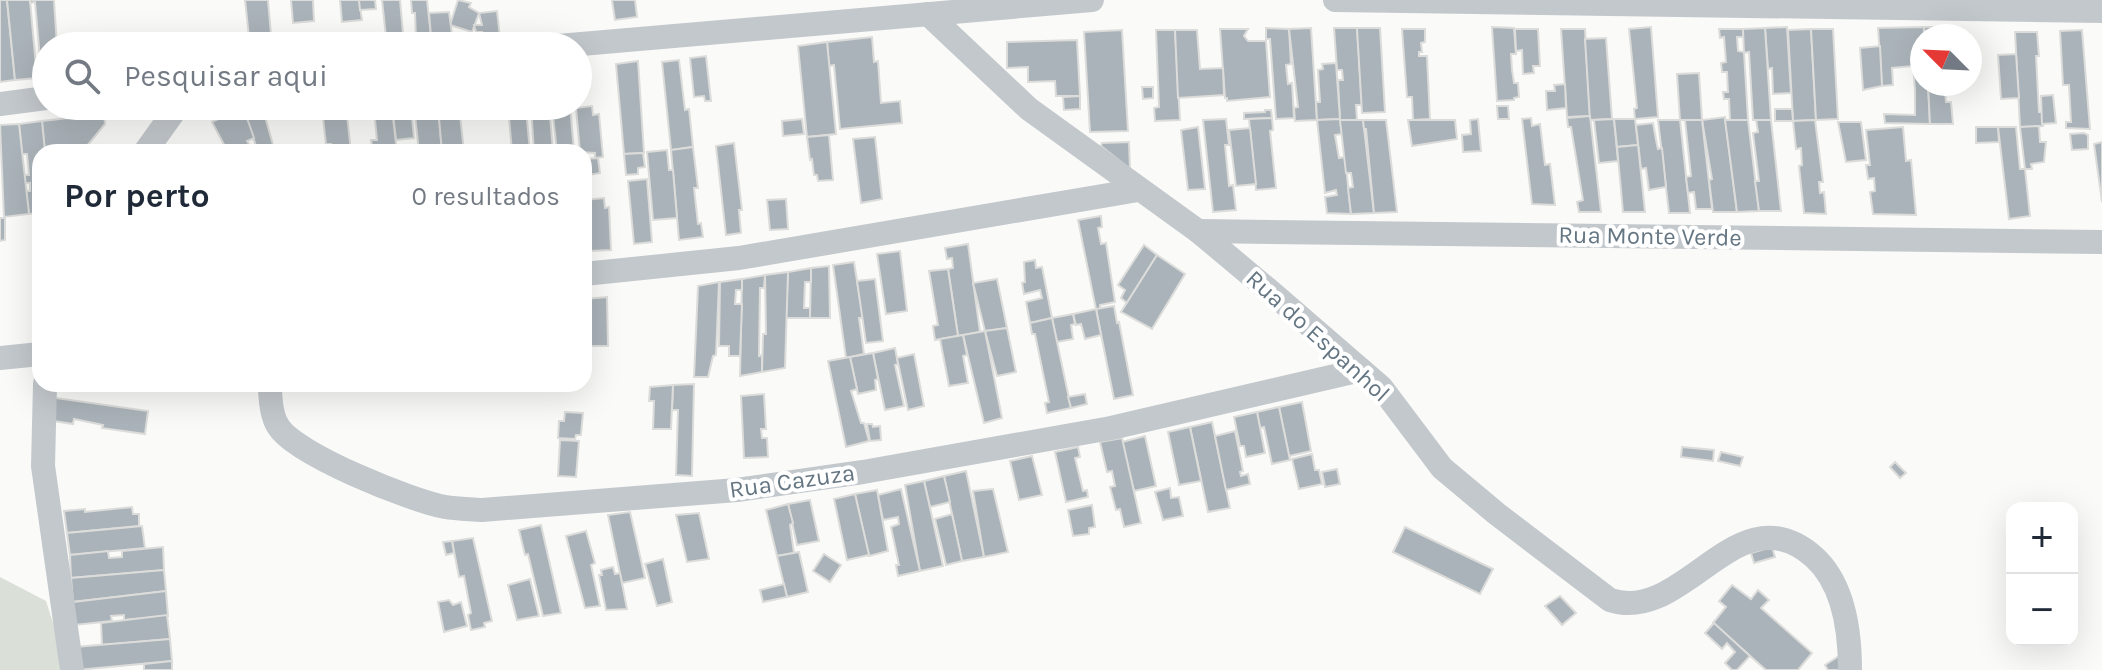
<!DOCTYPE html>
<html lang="pt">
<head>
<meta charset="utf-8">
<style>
  body { margin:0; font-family:Karla,sans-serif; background:#f2f2f3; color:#1f2937 }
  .controls { position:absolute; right:24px; bottom:24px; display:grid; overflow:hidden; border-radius:16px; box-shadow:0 8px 32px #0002 }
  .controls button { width:72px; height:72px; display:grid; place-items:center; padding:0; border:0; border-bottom:2px solid #e0e1e3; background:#fff; color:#1f2937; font:40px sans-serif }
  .compass { position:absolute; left:1910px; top:24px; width:72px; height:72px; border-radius:50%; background:#fff; box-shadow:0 8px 32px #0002; rotate:294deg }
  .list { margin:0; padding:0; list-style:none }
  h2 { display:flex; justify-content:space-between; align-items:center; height:104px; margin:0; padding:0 32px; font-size:34px }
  h2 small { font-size:26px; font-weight:400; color:#747a83 }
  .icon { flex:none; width:44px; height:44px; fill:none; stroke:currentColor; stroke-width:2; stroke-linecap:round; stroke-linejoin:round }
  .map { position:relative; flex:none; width:2102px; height:670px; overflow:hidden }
  .search { position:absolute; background:#fff; box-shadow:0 8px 32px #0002; left:32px; top:32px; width:560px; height:88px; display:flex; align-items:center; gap:20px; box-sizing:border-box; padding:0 28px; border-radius:44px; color:#747a83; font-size:30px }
  .panel { position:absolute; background:#fff; box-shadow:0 8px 32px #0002; left:32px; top:144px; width:560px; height:248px; border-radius:24px }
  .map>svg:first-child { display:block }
</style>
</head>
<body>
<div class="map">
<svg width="2102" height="670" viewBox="0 0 2102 670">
  <rect width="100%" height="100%" fill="#fafaf8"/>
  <path fill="#dadfd7" d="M0 577 46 601 56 632 60 670H0Z"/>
  <g fill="#aab3b9" stroke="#dcdcda" stroke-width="2">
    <path d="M0 0H7L15 80 0 82Z"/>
    <path d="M7 0H30L37 78 15 80Z"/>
    <path d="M30 0H54L57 46H46V81L37 82 36 71 41 70 35 2 30 3Z"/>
    <path d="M245 0H268L272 46H250Z"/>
    <path d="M291 0H313L314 21 293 23Z"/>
    <path d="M340 0H359L362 20 342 22Z"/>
    <path d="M359 0H375L376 9 360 10Z"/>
    <path d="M382 0H400L404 44 387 46Z"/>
    <path d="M411 0H427L431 36 416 38 415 13H412Z"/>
    <path d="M458 0 471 3 469 7 479 13 472 32 450 25Z"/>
    <path d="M612 0H635L637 17 615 20Z"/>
    <path d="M497 11 500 37 482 39V32H476L474 25H482L479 13Z"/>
    <path d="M449 12 452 34 431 36 429 13Z"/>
    <path d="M1492 27 1514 28 1516 54H1511L1512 70 1514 83H1518L1519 97 1514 98V100L1497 101Z"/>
    <path d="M1651 27 1658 117 1635 119 1634 109 1637 108 1629 29Z"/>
    <path d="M1787 27 1791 93 1773 94 1772 68 1768 69 1765 28Z"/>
    <path d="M1924 27 1922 84H1928L1930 124 1885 123 1884 114 1915 115V90L1913 66 1892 68 1893 85 1882 86 1878 28Z"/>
    <path d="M1924 27H1946V36H1925Z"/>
    <path d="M1266 28 1289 29 1291 64 1286 65 1288 84 1292 83 1294 118 1276 119 1270 39H1266Z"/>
    <path d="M1311 28 1317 120 1295 121 1294 108 1298 107 1289 29Z"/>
    <path d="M1334 28H1357L1362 105H1356L1357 120H1340L1338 80H1343L1342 70H1337Z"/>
    <path d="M1357 28H1380L1385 112 1362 113Z"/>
    <path d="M1765 28 1771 120H1753L1749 52 1744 53 1743 29Z"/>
    <path d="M1220 29H1248L1244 36 1248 41H1266L1270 97 1227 101V98H1225Z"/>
    <path d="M1402 29H1425V42L1421 43 1422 52H1419V56H1427L1430 119 1413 120 1412 97H1407Z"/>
    <path d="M1515 29H1538L1540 66H1533L1534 73 1523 74 1522 50 1516 51Z"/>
    <path d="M1561 29H1585L1590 116 1567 117Z"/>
    <path d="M1719 29H1743V37H1737L1738 51 1744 52 1748 120H1730L1729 99H1724L1723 92H1728L1727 72H1722L1721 63 1726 62 1724 37 1720 38Z"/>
    <path d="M1811 29 1816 120 1793 121 1788 30Z"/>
    <path d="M1811 29H1833L1838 119 1816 120Z"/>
    <path d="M1122 30 1128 131 1090 132 1084 32Z"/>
    <path d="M1156 30H1175L1180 120 1155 121 1154 108 1159 107Z"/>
    <path d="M1175 30H1197L1200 69 1223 68 1224 95 1178 98Z"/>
    <path d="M2082 30 2090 129 2066 128V122H2071L2069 85H2063L2060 31Z"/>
    <path d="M2015 32H2037L2039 56H2036L2039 112H2042L2043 126 2020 127Z"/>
    <path d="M872 37 874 62 878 61 881 103 900 101 902 123 840 129 834 65 829 66 827 42Z"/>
    <path d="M1606 38 1612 119 1590 120 1585 39Z"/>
    <path d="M1077 40 1080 96H1056L1055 81 1028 82V67L1007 68V42Z"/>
    <path d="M827 42 836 134 807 137 798 46Z"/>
    <path d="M1880 46 1882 86 1863 90 1860 48Z"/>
    <path d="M2016 54 2019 98 2001 99 1998 55Z"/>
    <path d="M706 56 711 101H705L704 96 694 97 690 58Z"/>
    <path d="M679 60 685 110 689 109 693 147 671 150 662 62Z"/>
    <path d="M638 61 644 153 624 154 616 64Z"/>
    <path d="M1336 63 1340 119 1317 120 1316 102H1320L1318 70 1323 69 1322 64Z"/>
    <path d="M1699 73 1702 120H1680L1677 74Z"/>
    <path d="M1565 84 1566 108 1547 110 1546 91H1555L1554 85Z"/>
    <path d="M1928 84H1950V91H1945L1946 102H1951L1953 124H1930Z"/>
    <path d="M1142 87H1153V98L1143 99Z"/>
    <path d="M2053 95 2056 123 2042 124 2041 96Z"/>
    <path d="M1080 96V109L1064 110 1063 97Z"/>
    <path d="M262 106 275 152H258L243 107Z"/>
    <path d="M392 106H411L414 138 396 140Z"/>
    <path d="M414 106H438L442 152H419Z"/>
    <path d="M443 106H459L464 152H442L438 107Z"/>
    <path d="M508 106H531V108L526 109 530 152H512Z"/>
    <path d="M531 106H552L553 115H550L553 152H534Z"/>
    <path d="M552 106H570L574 151 580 152H557Z"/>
    <path d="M592 106 593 115 599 114 603 157 595 158V153L580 152 576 108Z"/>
    <path d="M1497 106H1508L1509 119H1498Z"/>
    <path d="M243 107 254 138 247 141 254 152H228L212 122Z"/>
    <path d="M392 109 397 152H373L371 140H377L374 110Z"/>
    <path d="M1775 109H1792L1793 121H1775Z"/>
    <path d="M1265 110H1271L1272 118 1244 119V113L1265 112Z"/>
    <path d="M104 114 105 124 82 152H45L42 121Z"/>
    <path d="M347 115 351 152H332L331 144H326L323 118Z"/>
    <path d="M1590 116 1601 212H1579L1577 202 1583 200 1571 127H1568L1567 118Z"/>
    <path d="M1725 117 1737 212H1713L1709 180 1712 179 1702 120Z"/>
    <path d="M1272 118 1273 130 1270 131 1276 188 1256 190 1249 119Z"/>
    <path d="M1531 118 1532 126 1540 124 1545 165 1550 164 1555 205 1532 204 1522 119Z"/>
    <path d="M802 119 804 134 783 136 782 121Z"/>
    <path d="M1226 119 1229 145H1225L1229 186 1233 185 1236 210 1213 212 1203 120Z"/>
    <path d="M1340 119 1342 134 1335 135 1339 158 1345 157 1351 214 1327 213 1325 197 1337 195 1336 190 1325 193 1317 120Z"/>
    <path d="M1478 119 1481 151 1463 152 1462 135 1471 134 1470 120Z"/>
    <path d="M1614 119 1618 161 1599 163 1594 120Z"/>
    <path d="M1614 119H1635L1638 145 1617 147Z"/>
    <path d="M1340 120H1363L1374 213 1351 214 1348 188 1353 187 1351 173H1346Z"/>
    <path d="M1363 120H1386L1397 212 1374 213 1366 129H1364Z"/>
    <path d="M1408 120H1455L1457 139 1412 146Z"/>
    <path d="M1658 120H1680L1690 213H1669Z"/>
    <path d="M1685 120H1702L1712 209H1696L1694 192 1688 193 1686 177 1691 176Z"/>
    <path d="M1725 120H1748L1759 211 1737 212Z"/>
    <path d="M1756 120H1771L1781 211H1759L1755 181H1759L1753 133 1758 132Z"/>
    <path d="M1815 120 1823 182H1819L1820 193 1824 192 1826 214 1804 213 1799 166 1802 165 1801 148 1796 149 1793 121Z"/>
    <path d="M42 121 45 152H40V213L29 214 26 191H30V183H25V175H29L27 154H22L19 124Z"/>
    <path d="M1838 122H1861L1866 160 1846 162Z"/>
    <path d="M1653 123 1657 145 1658 149 1662 148 1666 187 1649 190 1646 168 1641 169 1636 125Z"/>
    <path d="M19 124 29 214 4 217 0 125Z"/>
    <path d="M2039 126 2040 142H2046L2044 162 2031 164 2032 169H2025L2020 127Z"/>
    <path d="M1198 127 1205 189 1188 190 1181 130Z"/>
    <path d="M1903 127 1906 161 1911 160 1916 215 1873 214 1870 192 1875 191 1874 178 1868 179 1866 165H1870L1866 130Z"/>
    <path d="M1976 127H1998L1999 142 1976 143Z"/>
    <path d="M1998 127H2016L2020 169H2025L2030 216 2009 219Z"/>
    <path d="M1250 128 1256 184 1236 186 1229 130Z"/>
    <path d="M2084 133 2088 135V149L2072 150 2070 134Z"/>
    <path d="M829 135 833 180 818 181 817 175H814L812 159 810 160 807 137Z"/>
    <path d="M875 137 882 199 861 203 853 139Z"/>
    <path d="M1129 142 1130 169 1101 146 1102 143Z"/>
    <path d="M2102 142V202L2094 144Z"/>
    <path d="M734 143 742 210H739L741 233 726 235 716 146Z"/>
    <path d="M1638 145 1645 212H1623L1617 147Z"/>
    <path d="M693 147 698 188H694L698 224 701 223 703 237 679 240 671 150Z"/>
    <path d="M667 150 669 170H673L677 218 653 220 647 152Z"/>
    <path d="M643 153 645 167 638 168V174L626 175 624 154Z"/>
    <path d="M598 158 600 173 584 176V159Z"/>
    <path d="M647 179 652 242 634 244 628 181Z"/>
    <path d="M604 198 605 208 609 207 611 250 589 251 584 200Z"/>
    <path d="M786 199 788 229 770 230 767 200Z"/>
    <path d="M1101 216 1102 227 1098 228 1101 244 1106 243 1115 302 1100 305V309H1096L1078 220Z"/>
    <path d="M0 218H5V240L0 241Z"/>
    <path d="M968 244 980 332 958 336 948 269 953 268 952 258 947 259 945 248Z"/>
    <path d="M1144 245 1157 255 1127 303 1121 298 1125 290 1118 285Z"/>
    <path d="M900 251 907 311 886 314 877 254Z"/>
    <path d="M1157 255 1185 274 1152 329 1121 312Z"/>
    <path d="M1035 260 1036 268 1042 267 1052 318 1030 323 1026 302 1042 298 1040 290 1024 294 1022 283 1025 282 1024 262Z"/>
    <path d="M854 262 863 318H859L864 354 846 358 833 265Z"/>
    <path d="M829 266 830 318H810L811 268Z"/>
    <path d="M811 268V282H805L804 308H810V318H786L788 272Z"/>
    <path d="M948 269 958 336 935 340 933 326 938 325 929 271Z"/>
    <path d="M788 272 785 368 762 372 763 334H766L765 275Z"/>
    <path d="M765 275 764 288H760L759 356 762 355V372L740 376 742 279Z"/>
    <path d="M742 279V290H736L735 304H742L740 356H729V346H719L720 282Z"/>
    <path d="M875 279 883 341 866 343 857 281Z"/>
    <path d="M997 279 1007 328 985 331 973 283Z"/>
    <path d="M719 282 716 355 713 356 708 377H694L698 286Z"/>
    <path d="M607 297 608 346H586L585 299Z"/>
    <path d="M1114 306 1117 323 1119 322 1133 395 1114 399 1096 309Z"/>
    <path d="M1096 309 1101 335 1085 339 1081 324 1076 325 1073 314Z"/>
    <path d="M1073 314 1075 324 1071 325 1073 339 1057 342 1052 318Z"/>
    <path d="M1052 318 1071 408 1047 413 1045 403 1049 402 1035 334H1032L1030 323Z"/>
    <path d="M1007 328 1016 372 997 376 985 331Z"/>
    <path d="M985 331 1002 418 984 423 963 335Z"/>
    <path d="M963 335 967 355 963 356 968 383 949 386 940 339Z"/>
    <path d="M895 348 898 364 895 365 904 406 885 410 873 353Z"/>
    <path d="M873 353 878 379 875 380 876 390 858 394 850 357Z"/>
    <path d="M914 354 924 406 908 410 897 358Z"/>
    <path d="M850 357 857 389 851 391 861 423H864L869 441 846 447 828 361Z"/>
    <path d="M694 384 692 476 676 475 678 410H672L673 385Z"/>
    <path d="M673 385 671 429H653L654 401H649L650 387Z"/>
    <path d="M764 394 766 429H761L762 438H767L768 457 744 458 741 396Z"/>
    <path d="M1085 394 1087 404 1071 408 1068 397Z"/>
    <path d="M49 397 148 411 145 434 102 428 103 425 74 419 73 424 54 421Z"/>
    <path d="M1302 402 1311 451 1289 456 1279 407Z"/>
    <path d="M1279 407 1290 460 1272 464 1264 427 1260 428 1257 412Z"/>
    <path d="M565 412 583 413 581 435H576L575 439 558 438 559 421H564Z"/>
    <path d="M1257 412 1265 453 1246 457 1244 446H1240L1234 417Z"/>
    <path d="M1212 422 1230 508 1208 512 1190 427Z"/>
    <path d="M867 424H872L873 427 880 426 881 440 870 441Z"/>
    <path d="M1190 427 1201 481 1179 485 1168 432Z"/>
    <path d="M1235 431 1243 471 1240 472 1241 476 1248 474 1250 484 1226 490 1215 436Z"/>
    <path d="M1145 436 1156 486 1134 491 1122 442Z"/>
    <path d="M1122 438 1141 523 1124 527 1120 509 1116 510 1110 487 1115 486 1112 471 1107 472 1100 442Z"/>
    <path d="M560 440 579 441 576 477 558 476Z"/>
    <path d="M1078 447 1080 457 1075 458 1083 491 1087 490 1088 497 1066 502 1055 452Z"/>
    <path d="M1682 447 1714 450 1713 461 1681 457Z"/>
    <path d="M1721 452 1743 457 1740 466 1718 461Z"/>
    <path d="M1312 454 1315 470H1319L1322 484 1299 489 1292 459Z"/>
    <path d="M1032 456 1042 495 1019 500 1010 461Z"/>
    <path d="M1895 462 1906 473 1900 478 1890 467Z"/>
    <path d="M1337 469 1340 484 1325 487 1322 472Z"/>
    <path d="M966 471 984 557 962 561 944 476Z"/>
    <path d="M944 476 950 502 930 507 924 481Z"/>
    <path d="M924 481 943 566 920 571 905 485Z"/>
    <path d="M1170 488 1171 498 1179 497 1183 516 1163 520 1155 492Z"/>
    <path d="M901 489 920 571 898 576 896 565H899L891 527 899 524 898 517 883 520 878 495Z"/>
    <path d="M993 489 1008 552 984 557 973 491Z"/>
    <path d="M877 490 888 551 869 556 855 494Z"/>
    <path d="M855 494 869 555 847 560 834 499Z"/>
    <path d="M810 500 819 541 797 545 788 504Z"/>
    <path d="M788 504 793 523 790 525 794 553 777 556 766 510Z"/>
    <path d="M1092 505 1095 527 1089 528V534L1073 536 1068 510Z"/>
    <path d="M132 507 133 514H139V526L67 533 64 511 85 509V512Z"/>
    <path d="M630 512 645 578 622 583 608 515Z"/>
    <path d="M699 513 709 559 687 562 676 515Z"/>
    <path d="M952 514 962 561 946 565 935 519Z"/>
    <path d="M541 525 561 613 543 616 528 554 525 555 519 530Z"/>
    <path d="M142 526 145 548 70 555 67 533Z"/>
    <path d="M1405 527 1493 569 1480 594 1393 552Z"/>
    <path d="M586 531 595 563 591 565 600 606 585 608 566 536Z"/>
    <path d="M473 538 492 621 484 623 485 627 471 630 468 615 471 613 464 576 459 577 452 541Z"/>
    <path d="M452 541 454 553 446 555 443 542Z"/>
    <path d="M163 547 164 570 71 578 70 555 108 551 109 558 122 557V551Z"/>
    <path d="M1772 547 1775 557 1754 563 1751 553Z"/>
    <path d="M799 552 808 592 787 597 777 556Z"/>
    <path d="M824 554 841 565 830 582 813 571Z"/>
    <path d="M663 559 672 602 657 606 645 564Z"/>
    <path d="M613 567 615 574 620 573 627 609 606 610 599 575H602L601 570Z"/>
    <path d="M164 570 166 591 73 602 71 578Z"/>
    <path d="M530 579 539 616 517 620 508 585Z"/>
    <path d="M784 584 787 597 763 602 760 590Z"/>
    <path d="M1732 585 1751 599 1758 590 1769 600 1761 608 1812 653 1798 670H1766L1713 623 1726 607 1719 601Z"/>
    <path d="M166 591 168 616 124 620V615L111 616 112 621 74 625 73 602Z"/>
    <path d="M1560 596 1576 613 1562 625 1545 606Z"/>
    <path d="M449 600 453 605 461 602 467 626 444 632 438 602Z"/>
    <path d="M167 615 170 639 102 645 101 623Z"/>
    <path d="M1714 623 1750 656 1737 670H1732L1725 663 1735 652 1727 643 1722 649 1705 633Z"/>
    <path d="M170 639 172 661 77 670 75 647Z"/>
    <path d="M1839 656V670H1828L1825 665Z"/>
    <path d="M172 661V670H144V664Z"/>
  </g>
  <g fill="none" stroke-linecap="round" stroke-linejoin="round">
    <g stroke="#c3c8cc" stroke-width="24">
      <path d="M1335 0 2102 11"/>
      <path d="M928 14 1029 109 1198 231 1271 292 1381 387 1442 468 1497 514 1610 600C1685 625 1737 489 1814 557 1844 584 1850 631 1850 670"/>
      <path d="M558 46 1092 0"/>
      <path d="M0 104 46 98"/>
      <path d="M145 152 178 106"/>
      <path d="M1198 231 2102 242"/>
      <path d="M584 274 739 258 1138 190"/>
      <path d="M0 358 40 354"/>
      <path d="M45 384 43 466 72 670"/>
      <path d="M270 384C270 397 271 415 278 426 294 454 412 501 445 507 457 509 470 509 482 510L737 490 863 472 1111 428 1361 370"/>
    </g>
  </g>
  <g text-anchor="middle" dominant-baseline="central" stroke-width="8" stroke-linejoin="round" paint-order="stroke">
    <g font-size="24" fill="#657683" stroke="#fff">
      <text transform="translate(1650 236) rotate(1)">Rua Monte Verde</text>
      <text transform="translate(1318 336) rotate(42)">Rua do Espanhol</text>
      <text transform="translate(792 481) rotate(-8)">Rua Cazuza</text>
    </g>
  </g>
</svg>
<div class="controls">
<button>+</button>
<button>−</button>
</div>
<svg class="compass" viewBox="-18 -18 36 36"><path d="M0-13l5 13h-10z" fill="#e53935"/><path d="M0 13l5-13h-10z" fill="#747a83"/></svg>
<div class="search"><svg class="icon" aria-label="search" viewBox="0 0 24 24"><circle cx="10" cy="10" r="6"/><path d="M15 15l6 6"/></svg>Pesquisar aqui</div>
<section class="panel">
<h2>Por perto<small>0 resultados</small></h2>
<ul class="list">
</ul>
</section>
</div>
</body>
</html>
